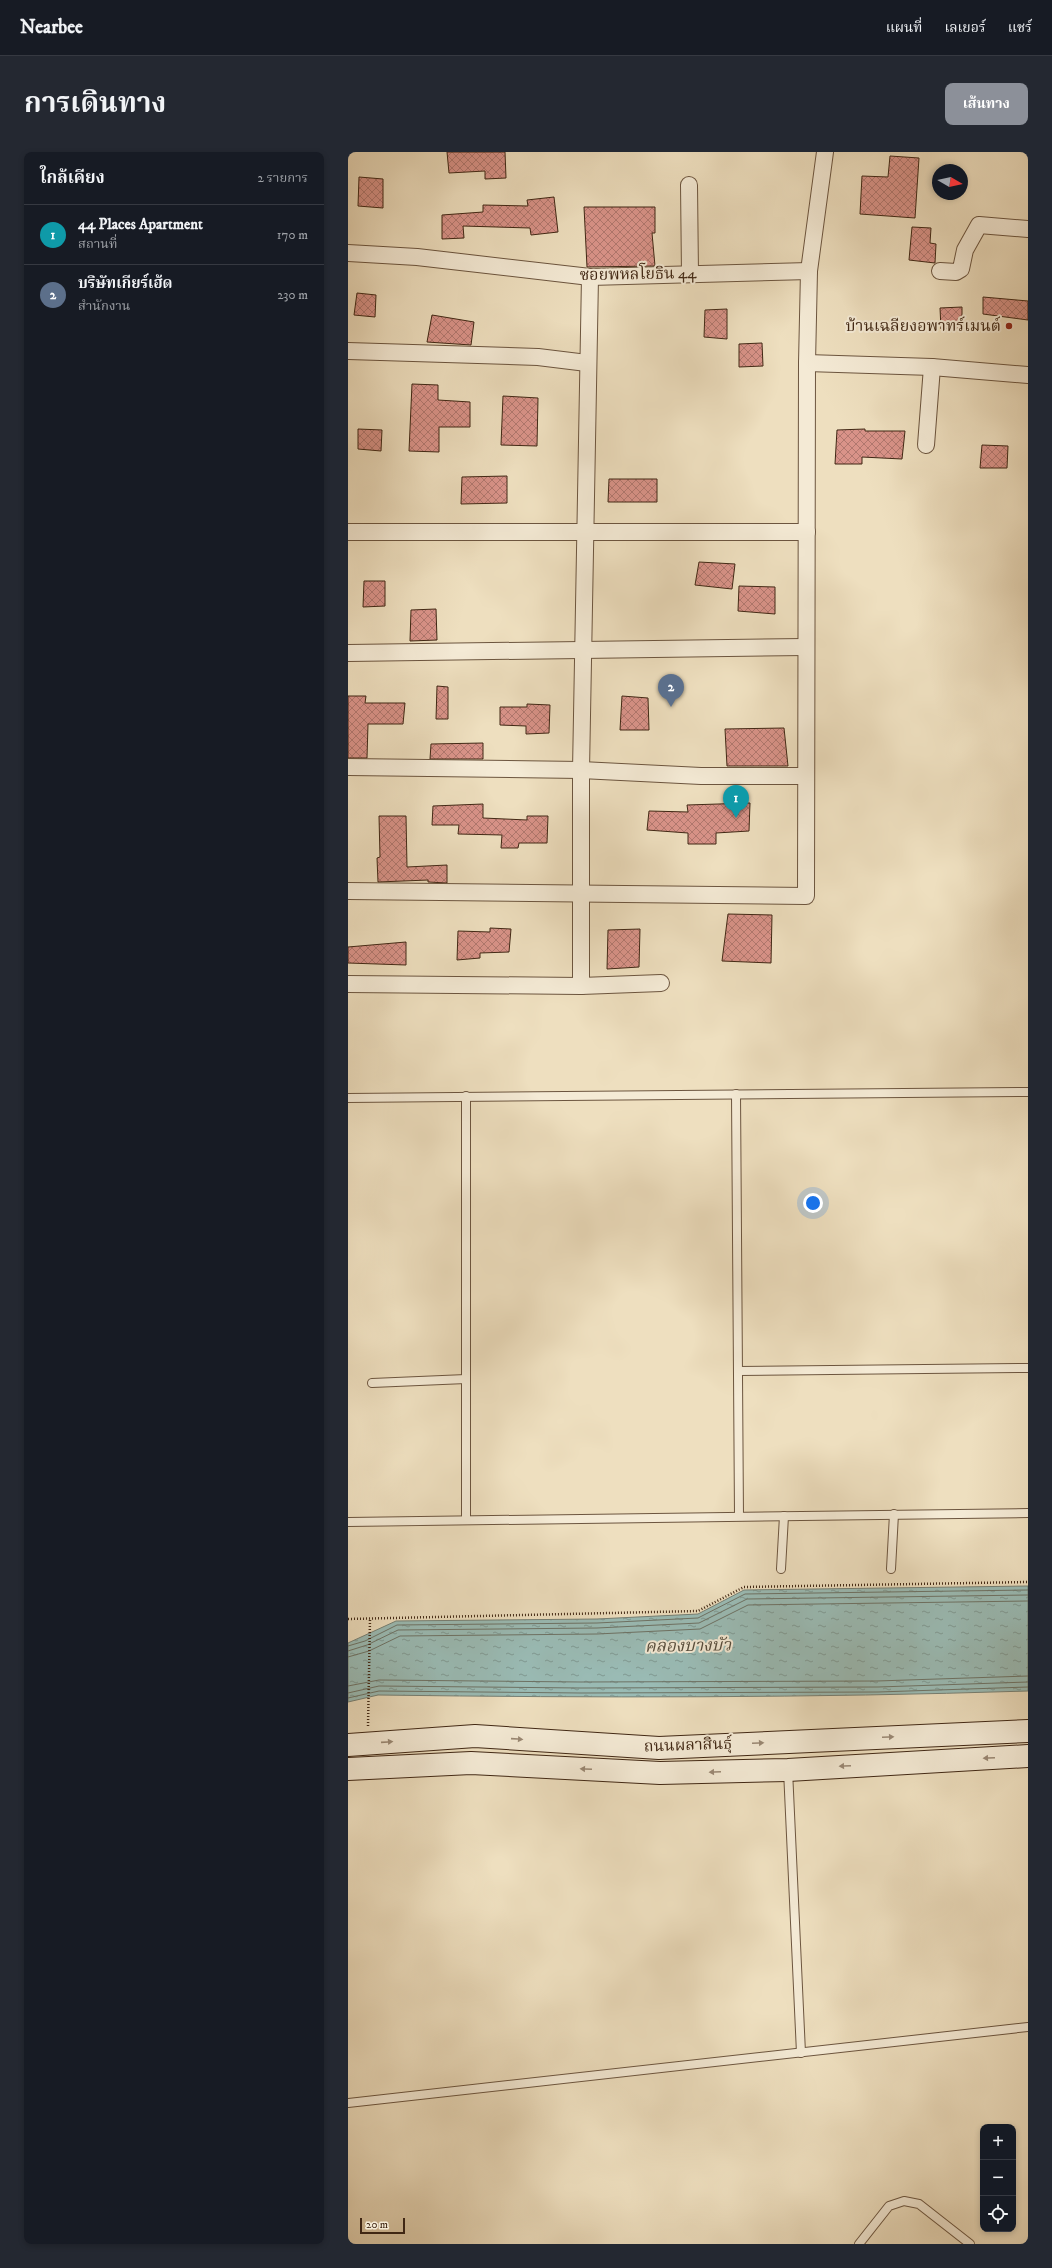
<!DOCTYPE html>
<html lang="th">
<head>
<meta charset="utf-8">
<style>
  body { margin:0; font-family:"IM FELL DW Pica","Noto Serif Thai",serif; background:#242831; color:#f1f3f6 }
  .controls { position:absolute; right:12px; bottom:12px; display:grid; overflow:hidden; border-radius:8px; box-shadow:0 2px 6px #0003 }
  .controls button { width:36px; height:36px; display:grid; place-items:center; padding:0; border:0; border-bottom:1px solid #363941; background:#171b24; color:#f1f3f6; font:20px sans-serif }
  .compass { position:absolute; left:584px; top:12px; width:36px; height:36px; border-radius:50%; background:#171b24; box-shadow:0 2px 6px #0003; rotate:99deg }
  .scale { position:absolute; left:12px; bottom:10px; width:45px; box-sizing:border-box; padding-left:4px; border:2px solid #402714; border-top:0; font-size:11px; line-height:14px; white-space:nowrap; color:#402714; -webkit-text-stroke:3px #f4ead5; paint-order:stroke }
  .you { position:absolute; left:465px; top:1051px; width:14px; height:14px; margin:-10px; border:3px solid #fff; border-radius:50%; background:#1a73e8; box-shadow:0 0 0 6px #1a73e833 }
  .badge { display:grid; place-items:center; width:26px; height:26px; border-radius:50%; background:#8c9099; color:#fff; font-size:13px; font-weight:700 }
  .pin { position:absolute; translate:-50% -33px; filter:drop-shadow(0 1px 2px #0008) }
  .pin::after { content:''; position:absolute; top:21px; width:14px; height:12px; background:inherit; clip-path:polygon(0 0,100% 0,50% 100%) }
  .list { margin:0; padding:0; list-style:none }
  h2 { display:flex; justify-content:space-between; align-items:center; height:52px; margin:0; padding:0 16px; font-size:17px }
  h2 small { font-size:13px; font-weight:400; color:#9ea1a6 }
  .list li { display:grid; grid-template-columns:26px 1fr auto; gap:12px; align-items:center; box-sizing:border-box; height:60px; padding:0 16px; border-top:1px solid #363941 }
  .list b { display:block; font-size:15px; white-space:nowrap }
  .list p { margin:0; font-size:13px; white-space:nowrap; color:#9ea1a6 }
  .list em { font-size:13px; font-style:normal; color:#9ea1a6 }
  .icon { flex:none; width:22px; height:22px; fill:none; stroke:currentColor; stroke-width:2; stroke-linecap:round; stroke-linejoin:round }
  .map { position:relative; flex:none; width:680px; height:2092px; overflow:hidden; border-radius:8px }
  header { display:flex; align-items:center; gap:24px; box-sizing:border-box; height:56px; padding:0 20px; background:#171b24; border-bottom:1px solid #363941 }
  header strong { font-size:19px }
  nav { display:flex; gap:22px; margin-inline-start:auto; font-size:14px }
  .intro { display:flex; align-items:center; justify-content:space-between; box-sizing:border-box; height:96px; padding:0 24px }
  h1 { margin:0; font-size:28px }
  .button { padding:10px 18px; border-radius:8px; background:#8c9099; color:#fff; font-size:14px; font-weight:700 }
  main { display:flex; gap:24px; padding:0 24px }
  aside { flex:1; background:#171b24; border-radius:8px; box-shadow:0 2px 6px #0003 }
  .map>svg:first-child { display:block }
</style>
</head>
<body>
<header>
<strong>Nearbee</strong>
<nav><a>แผนที่</a><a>เลเยอร์</a><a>แชร์</a></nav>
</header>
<div class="intro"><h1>การเดินทาง</h1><a class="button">เส้นทาง</a></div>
<main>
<aside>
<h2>ใกล้เคียง<small>2 รายการ</small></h2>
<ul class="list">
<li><span class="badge" style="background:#0f9aa8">1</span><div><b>44 Places Apartment</b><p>สถานที่</p></div><em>170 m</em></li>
<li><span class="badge" style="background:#5c6f8a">2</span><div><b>บริษัทเกียร์เฮ้ด</b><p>สำนักงาน</p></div><em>230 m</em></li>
</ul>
</aside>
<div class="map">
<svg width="680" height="2092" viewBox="0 0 680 2092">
  <defs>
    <pattern id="water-ripples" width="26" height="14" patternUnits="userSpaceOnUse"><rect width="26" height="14" fill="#9abcb6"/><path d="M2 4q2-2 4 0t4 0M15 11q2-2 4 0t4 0" fill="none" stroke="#7f9993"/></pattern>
    <pattern id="building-cross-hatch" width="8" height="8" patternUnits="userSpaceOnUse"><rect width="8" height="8" fill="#d99389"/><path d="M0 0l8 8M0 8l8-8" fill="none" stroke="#b1786f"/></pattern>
  </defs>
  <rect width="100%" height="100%" fill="#eedfbf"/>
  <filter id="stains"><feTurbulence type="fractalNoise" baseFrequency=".005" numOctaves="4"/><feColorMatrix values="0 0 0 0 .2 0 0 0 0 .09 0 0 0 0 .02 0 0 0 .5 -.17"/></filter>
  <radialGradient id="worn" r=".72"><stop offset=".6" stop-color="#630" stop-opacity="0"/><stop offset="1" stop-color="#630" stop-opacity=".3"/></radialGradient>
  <path fill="url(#water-ripples)" stroke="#768075" d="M680 1434V1539C463 1546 247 1546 30 1543L0 1550V1491L48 1469 249 1467 350 1462 396 1438Z"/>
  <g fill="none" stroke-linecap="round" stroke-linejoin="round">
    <g stroke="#6d7265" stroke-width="1">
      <path d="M0 1494 17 1489 49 1473 249 1471 350 1466 397 1442 680 1438"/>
      <path d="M0 1499 19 1493 50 1478 249 1476 351 1471 399 1447 680 1443"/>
      <path d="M0 1505 21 1499 52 1484 249 1482 352 1477 400 1453 680 1449"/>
      <path d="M0 1534 31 1528 233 1530 529 1529 680 1524"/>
      <path d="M0 1541 31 1534 233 1536 530 1535 680 1530"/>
      <path d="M0 1546 31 1539 233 1541 530 1540 680 1535"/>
    </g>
  </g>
  <g fill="url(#building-cross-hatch)" stroke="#402714">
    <path d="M99 0H157L158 26 137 27V19L101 21Z"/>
    <path d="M542 4 571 6 567 66 512 62 514 24 540 25Z"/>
    <path d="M11 25 35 27V56L10 54Z"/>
    <path d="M206 45 210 80 183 83 182 76 115 74 116 86 94 87V63L135 60V53L180 54 179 48Z"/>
    <path d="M236 55H307V81H304L307 114 239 115Z"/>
    <path d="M564 75 583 76 582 91 588 92 587 111 561 108Z"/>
    <path d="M9 141 28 143 27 165 6 163Z"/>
    <path d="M635 145 680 149V168L635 162Z"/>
    <path d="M614 155V176L593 177 592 156Z"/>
    <path d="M379 157V187L356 185 357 158Z"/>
    <path d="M84 163 126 170 123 193 79 190Z"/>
    <path d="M414 191 415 214 391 215V192Z"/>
    <path d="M64 232 90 233V248L122 250V275H91V300L61 299Z"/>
    <path d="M155 244 190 246 189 294 153 293Z"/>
    <path d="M10 277 34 278 33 299 10 297Z"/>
    <path d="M517 277V279H557L554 307 514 305V312H487L489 278Z"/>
    <path d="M634 293 660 294 659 316H632Z"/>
    <path d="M159 324V351L113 352 114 325Z"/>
    <path d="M261 327H309V350H260Z"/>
    <path d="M351 410 387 412 384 437 347 433Z"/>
    <path d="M16 429H37V454L15 455Z"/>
    <path d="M391 434 427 435V462L390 459Z"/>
    <path d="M88 457 89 488 62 489 63 458Z"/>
    <path d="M89 534 100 535V567H88Z"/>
    <path d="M0 544H18L17 551H57L55 572H20L19 606H0Z"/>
    <path d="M274 544 300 546 301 578H272Z"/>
    <path d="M179 552 202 553 201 581 178 582V574L152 573V555H179Z"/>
    <path d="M436 576 440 614H379L377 577Z"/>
    <path d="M135 591V607H82L83 592Z"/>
    <path d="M402 651 401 679 368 681V692H340V681L299 678 301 659 340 660 339 653Z"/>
    <path d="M135 652V666L179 668V664H200L199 691H171L170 696H153L154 683 110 682 111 673H84L85 654Z"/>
    <path d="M31 664H58L59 715 99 713V731L80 730V728L30 730 29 706 32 705Z"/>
    <path d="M380 762 424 763 423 811 374 809Z"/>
    <path d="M142 776 163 777 161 800 132 801V806L109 808 110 779 142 780Z"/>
    <path d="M292 777 291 815 259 817 260 778Z"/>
    <path d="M58 790V813L0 811V795Z"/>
  </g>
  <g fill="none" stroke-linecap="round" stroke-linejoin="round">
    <g stroke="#6c553f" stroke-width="10">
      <g id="service">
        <path d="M388 942 391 1364"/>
        <path d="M118 944V1368"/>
        <path d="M0 946 680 940"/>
        <path d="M390 1219 680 1216"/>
        <path d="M24 1231 118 1227"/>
        <path d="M0 1370 680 1361"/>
        <path d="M433 1417 436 1364"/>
        <path d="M543 1417 546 1362"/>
        <path d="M440 1618 453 1901"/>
        <path d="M0 1951 680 1875"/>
        <path d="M511 2092 541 2054 556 2049 571 2052 622 2092"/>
      </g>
    </g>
    <g stroke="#6c553f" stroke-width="18">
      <g id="minor">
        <path d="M341 33 342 122"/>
        <path d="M0 101 69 105 242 125 461 119"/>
        <path d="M592 119 608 120 613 117 617 98 631 73 680 77"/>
        <path d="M0 199 190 205 239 211"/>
        <path d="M459 211 584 215 680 223"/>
        <path d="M578 293 584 215"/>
        <path d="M0 380H459"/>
        <path d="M0 501 457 495"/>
        <path d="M0 615 233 618 353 624H458"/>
        <path d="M0 739 458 744 459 211 461 119 477 0"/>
        <path d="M0 832 233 834V618L242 125"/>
        <path d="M233 834 313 831"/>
      </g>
    </g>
    <g stroke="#402714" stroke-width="24">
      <g id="secondary">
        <path d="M0 1593 127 1584 311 1596 680 1579"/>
        <path d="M0 1617 123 1611 312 1621 440 1618 680 1604"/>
      </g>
    </g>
    <g stroke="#402714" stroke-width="2.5" stroke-dasharray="1 2" stroke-linecap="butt">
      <path d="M0 1467 350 1459 396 1435 680 1430"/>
      <path d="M20 1574 22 1467"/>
    </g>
    <use href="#service" stroke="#f4ead5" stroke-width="8"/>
    <use href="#minor" stroke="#f4ead5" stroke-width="16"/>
    <use href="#secondary" stroke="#f4ead5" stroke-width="22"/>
  </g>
  <defs><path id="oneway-solid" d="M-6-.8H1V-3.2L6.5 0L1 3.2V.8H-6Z"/></defs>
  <g fill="#9a8874">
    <use href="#oneway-solid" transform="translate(540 1585) rotate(-2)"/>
    <use href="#oneway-solid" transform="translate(169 1587) rotate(4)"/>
    <use href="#oneway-solid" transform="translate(39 1590) rotate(-4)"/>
    <use href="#oneway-solid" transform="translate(410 1591) rotate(-3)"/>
    <use href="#oneway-solid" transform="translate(641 1606) rotate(177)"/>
    <use href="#oneway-solid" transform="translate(497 1614) rotate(177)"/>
    <use href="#oneway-solid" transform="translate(238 1617) rotate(-177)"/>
    <use href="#oneway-solid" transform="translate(367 1620) rotate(178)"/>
  </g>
  <circle fill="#8f2418" stroke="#f4ead5" stroke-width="1.5" cx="661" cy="174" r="4"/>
  <g text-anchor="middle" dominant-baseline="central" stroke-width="4" stroke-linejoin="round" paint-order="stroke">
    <g font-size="16" fill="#402714" stroke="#f4ead5">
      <text transform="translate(290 122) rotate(-1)">ซอยพหลโยธิน 44</text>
      <text transform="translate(340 1593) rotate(-2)">ถนนผลาสินธุ์</text>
    </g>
    <g font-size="16" fill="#402714" stroke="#f4ead5" text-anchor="end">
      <text x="653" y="174">บ้านเฉลียงอพาทร์เมนต์</text>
    </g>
    <g font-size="17" font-style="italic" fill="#564c3c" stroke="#f4ead5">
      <text transform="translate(340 1494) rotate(-1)">คลองบางบัว</text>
    </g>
  </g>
  <rect width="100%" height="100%" filter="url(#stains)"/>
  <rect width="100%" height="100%" fill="url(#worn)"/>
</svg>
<div class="controls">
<button>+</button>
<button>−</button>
<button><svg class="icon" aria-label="locate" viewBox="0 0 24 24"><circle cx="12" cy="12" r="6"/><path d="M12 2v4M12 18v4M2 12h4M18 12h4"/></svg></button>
</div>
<svg class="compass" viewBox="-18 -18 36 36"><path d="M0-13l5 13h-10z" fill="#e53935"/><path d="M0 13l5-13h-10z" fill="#9ea1a6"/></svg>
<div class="scale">20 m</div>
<div class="you"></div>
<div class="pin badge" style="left:388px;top:666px;background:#0f9aa8">1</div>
<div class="pin badge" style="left:323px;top:555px;background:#5c6f8a">2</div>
</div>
</main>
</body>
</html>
